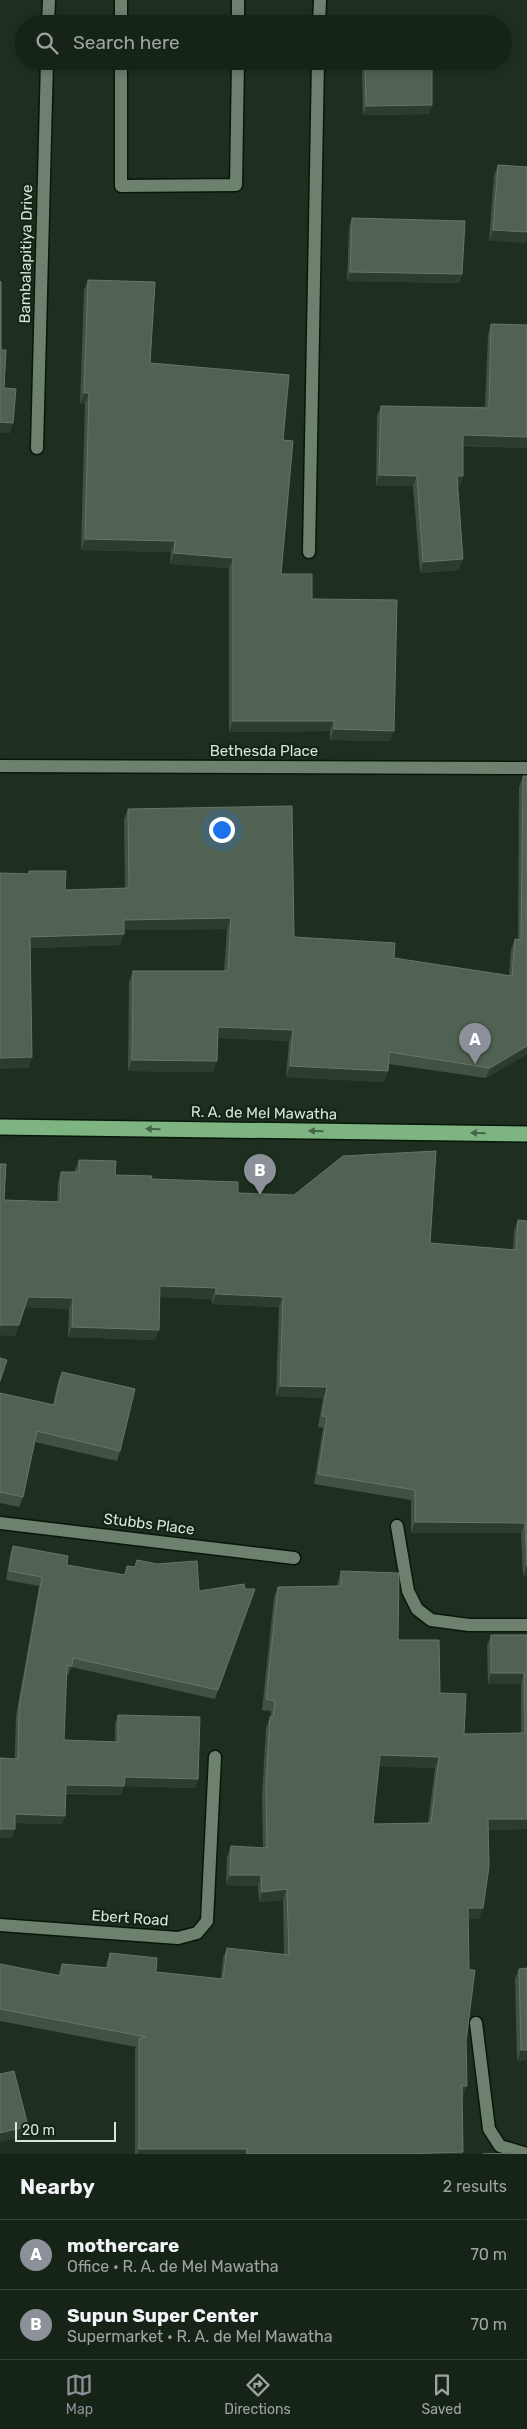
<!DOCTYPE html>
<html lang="en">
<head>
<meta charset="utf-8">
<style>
  body { margin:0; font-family:Rubik,sans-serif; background:#1f2b20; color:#f1f3f6 }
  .scale { position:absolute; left:15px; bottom:12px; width:101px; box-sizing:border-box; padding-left:5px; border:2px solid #dae4da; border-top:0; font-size:14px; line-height:18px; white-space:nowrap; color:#dae4da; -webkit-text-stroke:4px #142516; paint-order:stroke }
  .you { position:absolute; left:221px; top:829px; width:18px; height:18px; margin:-12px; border:4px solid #fff; border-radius:50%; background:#1a73e8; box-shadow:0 0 0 8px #1a73e833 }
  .badge { display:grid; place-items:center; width:32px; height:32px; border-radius:50%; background:#8c9099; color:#fff; font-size:16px; font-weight:700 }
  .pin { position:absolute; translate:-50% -41px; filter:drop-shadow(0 1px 2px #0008) }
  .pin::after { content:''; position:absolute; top:26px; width:18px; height:15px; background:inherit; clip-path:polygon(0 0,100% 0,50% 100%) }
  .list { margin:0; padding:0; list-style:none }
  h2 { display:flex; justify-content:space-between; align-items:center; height:65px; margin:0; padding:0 20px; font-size:21px }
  h2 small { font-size:16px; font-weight:400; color:#9ea4a1 }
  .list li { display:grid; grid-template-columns:32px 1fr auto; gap:15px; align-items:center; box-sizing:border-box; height:70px; padding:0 20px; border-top:1px solid #354036 }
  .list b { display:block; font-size:19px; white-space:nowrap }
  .list p { margin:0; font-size:16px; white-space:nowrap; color:#9ea4a1 }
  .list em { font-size:16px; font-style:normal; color:#9ea4a1 }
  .icon { flex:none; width:28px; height:28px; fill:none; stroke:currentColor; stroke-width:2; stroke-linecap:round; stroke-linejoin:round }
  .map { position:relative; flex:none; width:527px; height:2154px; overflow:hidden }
  .search { position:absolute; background:#162317; box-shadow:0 2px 8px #0003; left:15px; right:15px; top:15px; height:55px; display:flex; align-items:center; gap:12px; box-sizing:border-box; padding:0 18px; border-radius:28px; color:#9ea4a1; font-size:19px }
  .sheet { height:205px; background:#162317 }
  nav { display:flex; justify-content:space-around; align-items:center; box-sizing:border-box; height:70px; border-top:1px solid #354036; background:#162317; font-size:14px; color:#9ea4a1 }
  nav a { display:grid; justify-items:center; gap:2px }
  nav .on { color:#8c9099 }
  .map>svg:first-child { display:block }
</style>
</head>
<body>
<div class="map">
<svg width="527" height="2154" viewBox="0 0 527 2154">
  <rect width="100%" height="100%" fill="#1e2f1f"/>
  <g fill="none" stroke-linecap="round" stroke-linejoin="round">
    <g stroke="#071709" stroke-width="15">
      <g id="lane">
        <path d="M121 24V0"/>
        <path d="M238 24V0"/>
        <path d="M121 61V186L236 185 238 61"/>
      </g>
    </g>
    <g stroke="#071709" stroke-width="15">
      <g id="street">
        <path d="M48 24 49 0"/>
        <path d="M319 24 320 0"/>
        <path d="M37 448 47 61"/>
        <path d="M309 552 318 61"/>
        <path d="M0 766 527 768"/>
        <path d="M0 1523 294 1558"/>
        <path d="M397 1526 408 1591 417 1609 431 1620 469 1625H527"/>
        <path d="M0 1925 178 1938 197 1933 207 1921 215 1757"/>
        <path d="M476 2023 489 2129 500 2146 527 2154"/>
      </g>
    </g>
    <g stroke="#071709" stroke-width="18">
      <path id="highway" d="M0 1127 527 1134"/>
    </g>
    <use href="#lane" stroke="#6d816e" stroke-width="12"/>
    <use href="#street" stroke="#6d816e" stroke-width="12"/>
    <use href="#highway" stroke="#7eb482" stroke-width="15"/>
  </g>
  <g fill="#415242" fill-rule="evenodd">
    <path d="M362 61H432V105L429 114 363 115Z"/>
    <path d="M498 165 527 167 489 241 494 176Z"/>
    <path d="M352 218 462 274 459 283 347 281 349 227Z"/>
    <path d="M88 280 150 363 283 440 281 574 312 599 390 741 330 740V731L229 732V568L170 564 171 552 81 550 85 404H80L84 290Z"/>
    <path d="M491 324 527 325V448L463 446V476L459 487H458L459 570 420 573 413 486H376L377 416 381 406 485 407 488 335Z"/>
    <path d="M523 776 527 1054 486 1078 389 1064 388 1071 384 1082 286 1077 289 1041 218 1038 213 1072 128 1071 129 982 133 971H224L227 929 124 930 120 945 30 948 32 1057 28 1068V874L29 871 65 890 125 889 124 820 128 809 294 937 394 958 509 976 511 950 515 939 518 940 519 787Z"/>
    <path d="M79 1160 115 1175 151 1179 238 1193 430 1243 513 1250 514 1231 518 1220 527 1221V1576H523L521 1533H411V1500L314 1484 323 1428 318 1427 323 1398 276 1396 279 1307 212 1304V1299L160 1297 155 1340 68 1337 69 1309 25 1307 15 1336 0 1335V1164L4 1200 57 1202 58 1182 61 1172H75V1170Z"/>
    <path d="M62 1372 120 1451 117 1461 35 1442 23 1497 19 1507 0 1503V1393L53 1405 58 1382Z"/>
    <path d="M13 1546 67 1565 124 1575 127 1566 134 1567 137 1560 199 1591 218 1690 215 1699 71 1667 68 1675H66L64 1740 115 1742V1724L118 1715 198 1779 195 1788 124 1786 121 1795 66 1794 62 1824 15 1823 12 1838 16 1716 39 1586 6 1580 10 1555Z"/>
    <path d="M341 1571 398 1640 440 1693 464 1734 521 1733V1684H488L487 1646 491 1635H527V1829L488 1830 479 1919H468L466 2041 463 2097H462L463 2152V2154H135V2050L136 2047 0 2021V1964L58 1975 62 1964 106 1967V1964L110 1953 156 1972 221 1979 223 1958 227 1948 284 1955 283 1900 259 1902 258 1886 226 1885 227 1857 231 1846 263 1848 262 1796 266 1728 270 1717 271 1711 262 1710 274 1597 278 1587 337 1586 338 1581ZM379 1766 435 1768 428 1823 373 1824Z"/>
    <path d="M527 1968V2060L517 2061 515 1979 519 1969Z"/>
  </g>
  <g fill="#2c3d2d">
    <path d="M432 105 429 114 363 115 366 106Z"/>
    <path d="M493 230 527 232V243L489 241Z"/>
    <path d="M350 272 462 274 459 283 347 281Z"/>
    <path d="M84 393H89L85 404H80Z"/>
    <path d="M0 422 13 423 10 433H0Z"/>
    <path d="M463 435 527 437V448L459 445Z"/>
    <path d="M379 475 417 476 413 486H376Z"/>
    <path d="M457 476H463L459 487H453Z"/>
    <path d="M85 539 175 541 171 552 81 550Z"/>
    <path d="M174 553 233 558 229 568 170 564Z"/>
    <path d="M463 559 459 570 420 573 423 562Z"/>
    <path d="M233 721H334L330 731 229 732Z"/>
    <path d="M334 729 394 731 390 741 330 740Z"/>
    <path d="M231 918 227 929 120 930 124 920Z"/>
    <path d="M124 934 120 945 26 948 30 937Z"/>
    <path d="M218 1027 293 1030 289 1041 214 1038Z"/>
    <path d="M527 1046V1054L486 1078 490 1068Z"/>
    <path d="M32 1057 28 1068 0 1069V1058Z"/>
    <path d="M132 1060 217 1061 213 1072 128 1071Z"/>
    <path d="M290 1066 388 1071 384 1082 286 1077Z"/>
    <path d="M160 1286 216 1288 212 1299 157 1297Z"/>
    <path d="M216 1294 283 1297 279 1307 212 1304Z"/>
    <path d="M28 1297 73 1298 69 1309 24 1307Z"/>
    <path d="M0 1325H19L15 1336 0 1335Z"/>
    <path d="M72 1327 159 1330 155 1340 68 1337Z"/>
    <path d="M280 1386 327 1387 323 1398 276 1396Z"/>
    <path d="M415 1522 525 1523 521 1533H411Z"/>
    <path d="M527 1566V1576H523Z"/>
    <path d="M491 1673H524L521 1684H488Z"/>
    <path d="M380 1755 439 1757 435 1768 376 1766Z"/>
    <path d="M125 1777 198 1779 195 1788 124 1786 121 1795 63 1793 66 1785Z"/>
    <path d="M15 1814 65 1816 62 1824 12 1823Z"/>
    <path d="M488 1819H527V1829L484 1830Z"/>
    <path d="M0 1829H15L12 1838H0Z"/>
    <path d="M230 1875H261L258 1886 226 1885Z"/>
    <path d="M287 1889 283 1900 259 1902 262 1892Z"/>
    <path d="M468 1908H483L479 1919H464Z"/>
    <path d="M521 2050H527V2060L517 2061Z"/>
    <path d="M462 2086H467L463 2097H458Z"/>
    <path d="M28 2126 24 2137 0 2142V2133Z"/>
    <path d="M139 2149H247L245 2154H137Z"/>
    <path d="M463 2152V2154H404Z"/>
  </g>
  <g fill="#516253" stroke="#667668" fill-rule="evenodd">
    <path d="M365 61H432V105L366 106Z"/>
    <path d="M498 165 527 167V232L493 230Z"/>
    <path d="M352 218 465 221 462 274 350 272Z"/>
    <path d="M88 280 155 282 150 363 289 375 283 440 293 441 281 574H312V599L397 600 394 731 334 729V721H233V558L174 553 175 541 85 539 89 393H84Z"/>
    <path d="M0 281 1 282V350H6L4 388 16 389 13 423 0 422Z"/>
    <path d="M491 324 527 325V437L463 435V476H457L463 559 423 562 417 476 379 475 381 406 489 408Z"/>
    <path d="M523 776H527V1046L490 1068 389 1052 388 1071 290 1066 293 1030 218 1027 217 1061 132 1060 133 971H228L231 918 124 920V934L30 937 32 1057 0 1058V873L29 874V871H66L65 890 129 888 128 809 292 806 294 937 395 943 394 958 512 976 515 939 521 940Z"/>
    <path d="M436 1151 430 1243 516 1250 518 1220 527 1221V1566L525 1523 415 1522V1490L318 1474 327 1417 322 1416 327 1387 280 1386 283 1297 216 1294V1288L160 1286 159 1330 72 1327 73 1298 28 1297 19 1325H0V1164H6L4 1200 60 1202 61 1172H79V1160L116 1161 115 1175 152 1176 151 1179 238 1182V1193L294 1195 343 1156Z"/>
    <path d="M0 1358 7 1360 0 1381Z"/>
    <path d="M62 1372 135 1389 120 1451 37 1431 23 1497 0 1492V1393L54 1405Z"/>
    <path d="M13 1546 68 1556 67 1565 125 1575 127 1566 135 1567 137 1560 157 1564 197 1561 199 1591 244 1584 245 1589H255L218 1690 73 1658 72 1666 67 1665 64 1740 118 1742V1715L200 1717 198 1779 125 1777 124 1786 66 1785 65 1816 15 1814V1829H0V1758L18 1759 19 1707 42 1577 9 1571Z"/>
    <path d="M341 1571 399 1573 398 1640H439L440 1693 466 1694 464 1734 525 1733 524 1673H491V1635H527V1819H488L489 1867 483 1908H468L469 1970H475L466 2041 467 2086H462L463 2152 404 2154H247V2149H139V2039L146 2037 0 2009V1964L61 1976 62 1964 108 1968 110 1953 157 1958 156 1972 223 1979 227 1948 289 1955 287 1889 262 1892 261 1875H230L231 1846 267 1848 266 1785 270 1717H273L275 1701 266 1699 278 1587 341 1586ZM380 1755 439 1757 431 1823 373 1824Z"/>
    <path d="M527 1968V2050H521L519 1969Z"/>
    <path d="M14 2071 28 2126 0 2133V2074Z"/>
    <path d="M513 2153V2154H483Z"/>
  </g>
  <defs><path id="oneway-solid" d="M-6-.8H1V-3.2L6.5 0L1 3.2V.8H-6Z" transform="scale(1.25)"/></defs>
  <g fill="#446547">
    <use href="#oneway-solid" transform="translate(153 1129) rotate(-179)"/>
    <use href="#oneway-solid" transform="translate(316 1131) rotate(-179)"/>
    <use href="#oneway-solid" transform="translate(478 1133) rotate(-179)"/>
  </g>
  <g text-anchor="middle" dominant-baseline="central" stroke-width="4.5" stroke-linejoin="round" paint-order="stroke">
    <g font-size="15" fill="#dae4da" stroke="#142516">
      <text transform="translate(26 254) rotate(-89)">Bambalapitiya Drive</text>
      <text x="264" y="751">Bethesda Place</text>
      <text transform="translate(264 1113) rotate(1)">R. A. de Mel Mawatha</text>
      <text transform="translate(149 1524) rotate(7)">Stubbs Place</text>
      <text transform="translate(130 1918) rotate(4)">Ebert Road</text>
    </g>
  </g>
</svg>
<div class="scale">20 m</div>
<div class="you"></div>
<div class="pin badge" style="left:475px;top:1064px">A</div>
<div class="pin badge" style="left:260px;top:1195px">B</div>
<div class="search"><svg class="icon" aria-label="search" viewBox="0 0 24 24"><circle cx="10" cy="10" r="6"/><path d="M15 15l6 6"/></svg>Search here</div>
</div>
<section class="sheet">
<h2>Nearby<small>2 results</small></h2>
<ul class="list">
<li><span class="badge">A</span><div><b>mothercare</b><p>Office · R. A. de Mel Mawatha</p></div><em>70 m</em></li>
<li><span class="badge">B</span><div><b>Supun Super Center</b><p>Supermarket · R. A. de Mel Mawatha</p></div><em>70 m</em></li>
</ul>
</section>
<nav>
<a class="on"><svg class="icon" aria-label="map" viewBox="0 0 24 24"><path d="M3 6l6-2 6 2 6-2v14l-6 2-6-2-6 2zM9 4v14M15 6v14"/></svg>Map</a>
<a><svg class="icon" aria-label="directions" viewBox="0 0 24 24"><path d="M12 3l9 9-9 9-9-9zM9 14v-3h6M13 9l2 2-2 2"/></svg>Directions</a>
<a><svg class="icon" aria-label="saved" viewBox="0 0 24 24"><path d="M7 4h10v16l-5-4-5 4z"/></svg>Saved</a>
</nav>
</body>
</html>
